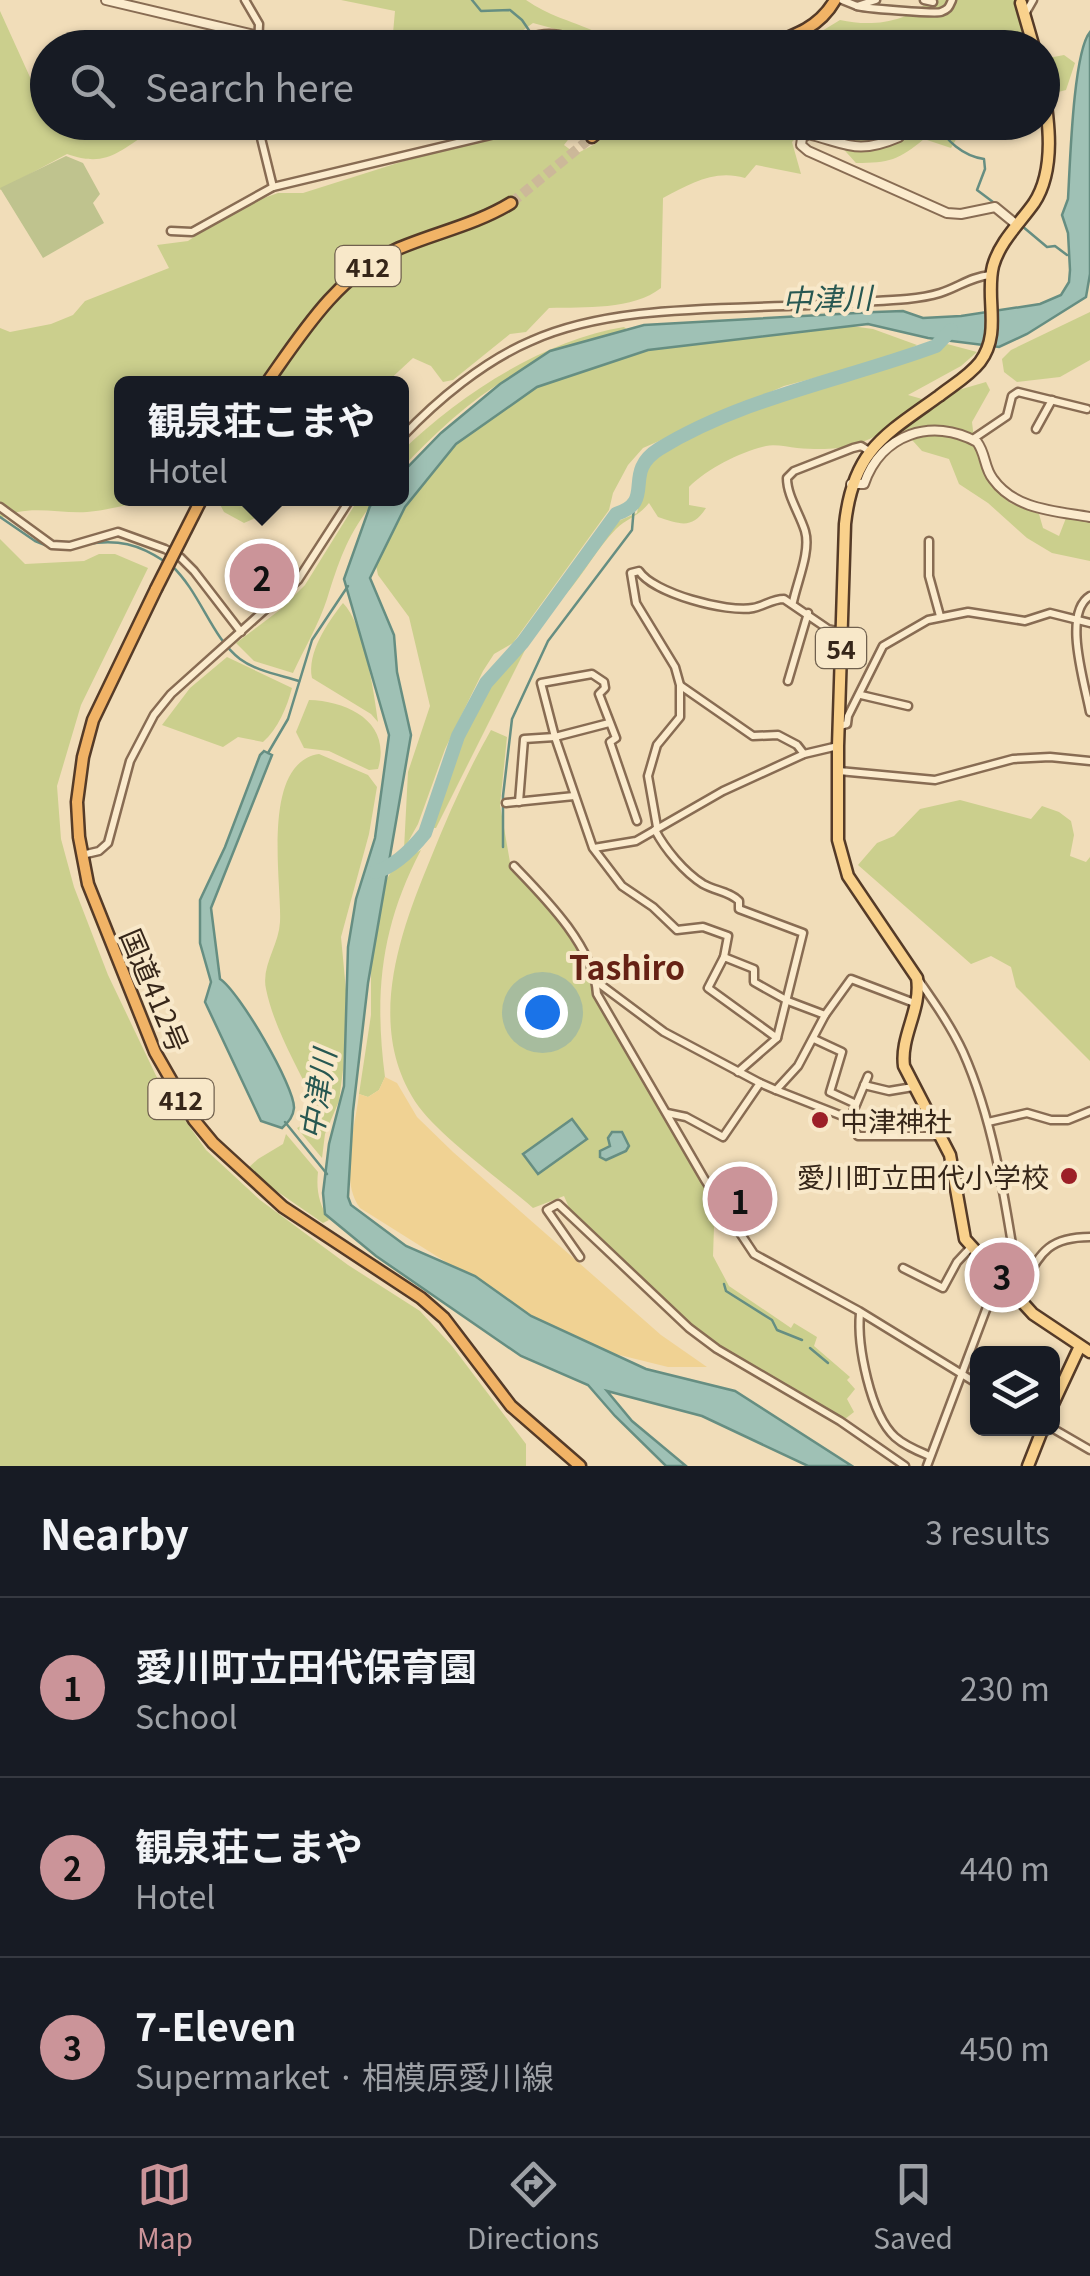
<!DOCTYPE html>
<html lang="en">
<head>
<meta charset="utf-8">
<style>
  body { margin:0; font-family:Georgia,"Noto Sans JP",serif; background:#20242c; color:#f1f3f6 }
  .controls { position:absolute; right:30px; bottom:30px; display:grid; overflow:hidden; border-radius:15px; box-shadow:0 2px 8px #0004 }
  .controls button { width:90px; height:90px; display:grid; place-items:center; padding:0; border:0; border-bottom:2px solid #363941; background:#171b24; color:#f1f3f6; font:50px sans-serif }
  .you { position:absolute; left:542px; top:1012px; width:35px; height:35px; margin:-25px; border:8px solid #fff; border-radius:50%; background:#1a73e8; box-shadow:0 0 0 15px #1a73e833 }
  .badge { display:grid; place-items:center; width:65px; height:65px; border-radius:50%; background:#cb9499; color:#111; font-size:32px; font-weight:700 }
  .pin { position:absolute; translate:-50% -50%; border:5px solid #fff; box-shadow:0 2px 10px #0006 }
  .popup { position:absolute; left:114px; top:376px; width:295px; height:130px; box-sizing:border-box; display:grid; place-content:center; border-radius:15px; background:#171b24; filter:drop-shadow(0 2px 8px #0005); font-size:32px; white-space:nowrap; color:#9ea1a6 }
  .popup b { font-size:38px; color:#f1f3f6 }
  .popup::after { content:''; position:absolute; left:50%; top:100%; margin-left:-20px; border:20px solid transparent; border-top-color:#171b24 }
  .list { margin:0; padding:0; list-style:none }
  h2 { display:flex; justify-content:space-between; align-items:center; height:130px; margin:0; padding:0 40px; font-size:42px }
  h2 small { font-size:32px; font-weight:400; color:#9ea1a6 }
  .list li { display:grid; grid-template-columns:65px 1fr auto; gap:30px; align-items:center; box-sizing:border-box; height:180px; padding:0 40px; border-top:2px solid #363941 }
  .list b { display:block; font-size:38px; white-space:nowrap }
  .list p { margin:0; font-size:32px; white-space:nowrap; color:#9ea1a6 }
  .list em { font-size:32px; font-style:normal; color:#9ea1a6 }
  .icon { flex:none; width:55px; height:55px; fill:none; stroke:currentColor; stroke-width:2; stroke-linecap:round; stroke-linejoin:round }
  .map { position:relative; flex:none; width:1090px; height:1466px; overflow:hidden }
  .search { position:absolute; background:#171b24; box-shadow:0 2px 8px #0004; left:30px; right:30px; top:30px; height:110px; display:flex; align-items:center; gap:25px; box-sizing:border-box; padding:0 35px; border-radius:55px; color:#9ea1a6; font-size:38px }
  .sheet { height:670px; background:#171b24 }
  nav { display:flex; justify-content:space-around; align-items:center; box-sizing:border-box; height:140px; border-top:2px solid #363941; background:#171b24; font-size:28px; color:#9ea1a6 }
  nav a { display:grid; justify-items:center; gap:5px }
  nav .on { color:#cb9499 }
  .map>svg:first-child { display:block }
</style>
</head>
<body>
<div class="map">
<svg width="1090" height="1466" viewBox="0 0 1090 1466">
  <rect width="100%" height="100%" fill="#f1ddb9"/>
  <g fill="#cbcf8d">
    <path d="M341 0H526C549 16 569 20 594 31L592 39 533 23 500 47 392 44 395 11Z"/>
    <path d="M929 0H1028L1019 18 1036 47 794 48 840 20C871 27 907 23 929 0Z"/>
    <path d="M0 11 34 86 47 97 48 122 133 123 148 133C116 154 104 167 67 154L0 190Z"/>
    <path d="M1064 55 1075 63 1066 90 1043 96V59Z"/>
    <path d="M540 123H581L564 145 576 154 595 144 614 123H957L958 136 951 148 924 139C899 160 889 163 856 163L838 143 804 129 792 142 801 174 756 165 745 178C714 169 690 184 663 198L661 288C633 310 584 307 549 308L526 332 510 334 453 380 443 382 431 366 413 358 386 383 122 384V498L159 499C135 502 111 510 87 512 58 514 26 503 0 519V328L10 332 51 324 73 315 85 301 169 268 157 245 188 241 239 207 278 193H303L483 136 514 138Z"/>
    <path d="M1090 312V360L1060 377 1017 382 1004 372 1002 359 1011 350Z"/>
    <path d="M851 326 873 329 917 345 894 357 784 386 643 448 628 465 613 493 609 510 513 643 494 654 483 671 445 749 418 824 404 849 408 772 430 706 409 617 378 575 375 561 395 523 425 480 458 441 500 408 564 372 665 346Z"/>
    <path d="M624 327 629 331C596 343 559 352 528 367 479 391 439 429 402 468V451C459 395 544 340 624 327Z"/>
    <path d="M947 344 977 352 961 366 908 395 936 403 955 391 986 382 990 390 972 422 975 447 984 475 1010 503 1039 514 1043 528 1059 536 1066 518 1090 522V561L1052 553 1027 538 988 503 959 484 949 459 922 451 904 431 887 428C860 449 832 451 797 448 788 447 775 444 766 446 740 452 708 468 689 487V505L706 508C692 530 680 524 658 517L649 503C638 517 627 518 616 529 597 548 584 574 565 595L562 592 614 523 637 513 646 467 675 443 778 399Z"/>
    <path d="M359 498 376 499C348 533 340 558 327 599 319 624 304 649 293 673L254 661 236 643 281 609 305 585Z"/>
    <path d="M217 499H293L289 503 244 523 224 512Z"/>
    <path d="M0 539 25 564 84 561 99 554H115L148 568 81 705 57 786 61 839 74 887 108 975 161 1086 206 1150 260 1200 348 1265 420 1311 452 1346 526 1444V1466H0Z"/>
    <path d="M343 603C364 624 374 692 378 722L371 714 312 678C307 653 327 623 343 603Z"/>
    <path d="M533 634 436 828H430C448 756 481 687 533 634Z"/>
    <path d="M227 657 292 688C287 707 278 729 263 742L238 737 223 747 162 725 190 688Z"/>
    <path d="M309 700C349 701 392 723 378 769L369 770 329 751 304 748 296 732Z"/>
    <path d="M491 730 507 737 500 805 511 868 556 916 588 968 592 992 710 1196 715 1199 713 1256 729 1286 791 1328 794 1323 817 1337 814 1346 850 1377 847 1380 855 1389 847 1399 854 1412 845 1419 708 1338 686 1321 608 1249 570 1210 564 1196 533 1208C501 1180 443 1139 419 1107 365 1031 398 937 430 860 448 815 467 772 491 730Z"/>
    <path d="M319 754 368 775 377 787 369 834 341 937 347 1001 343 1070 339 1101 325 1134 322 1158 297 1128 310 1121 315 1113 314 1102C297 1066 274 1028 266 989 261 966 279 945 280 922 282 883 260 763 319 754Z"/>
    <path d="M960 800 1031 819 1042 806 1059 812 1071 821 1074 835 1070 856 1086 862 1090 857V1061L1016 987 1011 967 991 956 971 964 858 865 877 843 894 836 920 809Z"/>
    <path d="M421 850C381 926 374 993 385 1077L379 1090 368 1097 359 1094 371 1015V942L382 887 396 864Z"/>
    <path d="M286 1134 318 1172C316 1190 319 1204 329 1220L323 1223 246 1170 258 1159 283 1144Z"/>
  </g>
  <path fill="#f0d293" d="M385 1077 397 1083 417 1117 453 1152 661 1335 707 1367H668L555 1339 473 1279 360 1208C339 1180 355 1128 359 1094L368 1097 379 1090Z"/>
  <path fill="#bfc38e" d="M66 156 83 163 100 194 93 203 104 223 43 258 0 188Z"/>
  <g fill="#9fc1b5" stroke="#668e82" stroke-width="2.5">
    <path d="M1090 32V274L1086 297 1027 334 999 347 928 338 868 324 648 350 537 387 456 444 405 507 370 578 394 635 397 672 411 735 368 983 353 1111 348 1197 351 1205 406 1246 475 1276 531 1316 646 1369 735 1391 852 1466H808L702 1416 607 1391 632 1421 686 1466H666L615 1416 588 1385 521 1356 376 1256 325 1214 323 1193 329 1144 344 1086 348 947 356 899 375 838 389 735 344 579 370 506 377 499 402 498V473L441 433 500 384 550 351 644 325 875 312 903 311 923 318 961 316 1040 304 1061 295 1069 282 1070 270 1068 233 1062 215 1068 199C1070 166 1073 52 1090 32Z"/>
    <path d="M264 751 272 755 211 908 220 979C239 991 295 1087 294 1108 293 1118 288 1122 282 1128L261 1121 205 1002 211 982 200 943V900L225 847 260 755Z"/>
    <path d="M572 1119 587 1139 538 1174 523 1154Z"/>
    <path d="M612 1132H622L629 1146 626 1151 606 1160 600 1157V1151L610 1146 608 1138Z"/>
  </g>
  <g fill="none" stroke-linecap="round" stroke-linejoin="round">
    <g stroke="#668e82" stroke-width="2.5">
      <path d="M472 0 481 11 510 10 522 20 537 42 556 48"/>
      <path d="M936 122C946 141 963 156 984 159L985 169 977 190 997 205"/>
      <path d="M1022 226 1047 247 1055 246 1067 255"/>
      <path d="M0 517 35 541 50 547"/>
      <path d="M87 544C118 539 138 544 164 561"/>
      <path d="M171 565C201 593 211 637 240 659 256 671 280 675 299 681"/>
      <path d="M268 753 288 719 312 640 348 586"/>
      <path d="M503 847V796L512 719 548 641 632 530 634 506"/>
      <path d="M285 1122 327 1174"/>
      <path d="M724 1284 726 1291 772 1320 777 1330 802 1340"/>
      <path d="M810 1348 828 1363"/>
    </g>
    <path stroke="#9fc1b5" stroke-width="14" d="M375 872C394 867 412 849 425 833L458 736 486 683 523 642 616 514C657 501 621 473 659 449 744 397 844 380 936 346L951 330"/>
    <path stroke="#ccb899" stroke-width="10" stroke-dasharray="10 5" stroke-linecap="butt" d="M511 203 592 137"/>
    <g stroke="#886c53" stroke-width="11">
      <g id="minor">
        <path d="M245 0 259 24 258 48"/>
        <path d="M842 0 857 6 876 0"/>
        <path d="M924 0 933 2"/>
        <path d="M857 6C861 8 936 14 941 12 949 9 949 7 952 0"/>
        <path d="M1025 14 1033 0"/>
        <path d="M257 122 273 187"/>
        <path d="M171 231 192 232 273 187 545 122"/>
        <path d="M1036 429 1052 400"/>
        <path d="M402 437C437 400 484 361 531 341 619 301 745 311 841 303 873 300 910 302 940 293 959 287 970 277 990 275"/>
        <path d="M973 439 1007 416 1012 396 1018 392 1087 409"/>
        <path d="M0 507 52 545 70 546 118 532 165 549 180 557 194 571 241 632"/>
        <path d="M929 541V576L940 616"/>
        <path d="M1090 596C1062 613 1085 684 1090 712"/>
        <path d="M793 602C797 582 811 551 805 531 800 514 787 496 787 478L794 471 853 448 861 446 869 451"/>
        <path d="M788 681 808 613"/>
        <path d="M681 686 753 736 778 735 797 745 804 754"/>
        <path d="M861 695 908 706"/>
        <path d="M840 726 847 724 848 716 883 646 928 620 968 612 1025 621 1050 613 1090 623"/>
        <path d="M839 771 935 780 1013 759 1050 757 1090 761"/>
        <path d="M519 802 524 739 555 737 609 723"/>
        <path d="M506 803 574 796"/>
        <path d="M637 821 610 742 616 738 599 694 605 688 604 682 592 674 541 683 555 737 593 848 622 886 653 907 677 930 703 927 728 936 724 957"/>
        <path d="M657 827 648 776 657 745 680 717V685L675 667 636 603 631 573 639 571C653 593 727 613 753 608 764 606 772 599 784 599L828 629 841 632"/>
        <path d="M655 830C665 849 684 872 703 884 715 891 729 891 739 901V909L803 933 777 1038 738 1072"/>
        <path d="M594 848 636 841 723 791 804 754 838 746"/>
        <path d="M82 855 99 851 108 843 130 761 154 715 171 694 298 580 351 498"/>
        <path d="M514 866C545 898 594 947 597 994L705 1180 754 1254 859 1311 978 1384"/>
        <path d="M918 979C934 1002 951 1026 963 1052 992 1117 1004 1193 1015 1263L990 1299 927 1466"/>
        <path d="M597 982 664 1032 760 1083 723 1137 686 1117 667 1113"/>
        <path d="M777 1038 708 988 724 957 754 969V982L788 1001 825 1015"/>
        <path d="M814 1039 842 1052 830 1092 856 1104"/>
        <path d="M868 1076 850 1119 858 1136H941"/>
        <path d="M760 1083 776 1090 798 1066 825 1015 851 979 917 1004"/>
        <path d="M864 1085 889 1091 913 1087"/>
        <path d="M776 1090 850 1119"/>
        <path d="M988 1122 1027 1113 1051 1120H1068L1090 1111"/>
        <path d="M580 1257 547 1210 558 1204 689 1328 717 1349 840 1421 905 1466"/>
        <path d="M903 1268 943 1288 957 1262 971 1247"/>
        <path d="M1017 1295C1039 1259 1042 1237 1090 1237"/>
        <path d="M860 1313C857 1345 870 1414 895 1437 905 1446 918 1451 930 1456"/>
        <path d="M1052 1428 1090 1450"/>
      </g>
    </g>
    <g stroke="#886c53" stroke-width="12">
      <g id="tertiary">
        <path d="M106 0 309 48"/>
        <path d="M513 48C542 25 567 36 598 48"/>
        <path d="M909 122 899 137C857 155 848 144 808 134L802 138 801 145 808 151 947 213 961 214 995 207 1017 225"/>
        <path d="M851 484H864C881 434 932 417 977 442 986 454 984 468 993 479 1015 510 1056 511 1090 517"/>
      </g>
    </g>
    <g stroke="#553b28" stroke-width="15">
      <g id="primary">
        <path d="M1021 3 1034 48"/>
        <path d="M1042 77C1048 116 1057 168 1034 203 1020 223 1000 241 993 266 985 298 1002 333 980 362 969 376 953 385 939 396 883 436 853 451 845 524L838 746V840L848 876 917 978C922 1009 900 1036 904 1066L950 1155 965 1239 1033 1314 1090 1352"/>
        <path d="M1052 1406 1080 1346"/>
        <path d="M1028 1466 1043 1428"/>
      </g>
    </g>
    <g stroke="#553b28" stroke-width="15">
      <g id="trunk">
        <path d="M759 48C790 37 818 30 835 0"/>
        <path d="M592 137 609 122"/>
        <path d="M266 384C302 333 337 276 395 250 434 233 475 225 511 203"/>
        <path d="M156 589 93 720 83 757 77 802 79 837 88 884 155 1052 194 1120 213 1143 283 1207 421 1298 444 1318 511 1406 580 1466"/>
      </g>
    </g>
    <use href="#minor" stroke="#fbebcd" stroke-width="6"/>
    <use href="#tertiary" stroke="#fbebcd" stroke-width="8"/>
    <use href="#primary" stroke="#f9d18c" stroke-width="10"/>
    <use href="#trunk" stroke="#f1b366" stroke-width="10"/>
    <g stroke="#553b28" stroke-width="15" stroke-linecap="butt">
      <path id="trunk-bridge" d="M156 589 202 498"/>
    </g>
    <use href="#trunk-bridge" stroke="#f1b366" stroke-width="10"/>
  </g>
  <g fill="#9c1f27" stroke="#f8e8c9" stroke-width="4">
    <circle cx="820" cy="1120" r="10"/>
    <circle cx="1069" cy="1176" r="10"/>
  </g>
  <g text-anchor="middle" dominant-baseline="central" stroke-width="8" stroke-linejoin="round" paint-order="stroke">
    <g fill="#f8e8c9" stroke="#70604e" stroke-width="2.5">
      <rect x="335.5" y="246" width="65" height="40" rx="8"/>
      <rect x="816" y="628" width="50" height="40" rx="8"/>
      <rect x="148.5" y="1079" width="65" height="40" rx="8"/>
    </g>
    <g font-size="25" font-weight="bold" fill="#362619">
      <text x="368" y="266">412</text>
      <text x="841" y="648">54</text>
      <text x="181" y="1099">412</text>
    </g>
    <g font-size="28" fill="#362619" stroke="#f8e8c9">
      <text transform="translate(156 990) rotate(67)">国道412号</text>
    </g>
    <g font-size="28" fill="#362619" stroke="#f8e8c9" text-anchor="start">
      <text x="840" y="1120">中津神社</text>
      <text x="1049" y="1176" text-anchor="end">愛川町立田代小学校</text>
    </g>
    <g font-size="30" font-style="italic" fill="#275751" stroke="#f8e8c9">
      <text transform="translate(827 297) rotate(-2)">中津川</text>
      <text transform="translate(316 1094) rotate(-81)">中津川</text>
    </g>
    <g font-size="32" font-weight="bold" fill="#662215" stroke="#f8e8c9">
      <text x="627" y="966">Tashiro</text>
    </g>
  </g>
</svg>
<div class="controls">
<button><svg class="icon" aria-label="layers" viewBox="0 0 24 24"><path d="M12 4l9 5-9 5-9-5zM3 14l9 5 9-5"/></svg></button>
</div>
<div class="you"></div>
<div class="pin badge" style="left:740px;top:1199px">1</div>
<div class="pin badge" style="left:262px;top:576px">2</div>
<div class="popup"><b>観泉荘こまや</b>Hotel</div>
<div class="pin badge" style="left:1002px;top:1275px">3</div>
<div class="search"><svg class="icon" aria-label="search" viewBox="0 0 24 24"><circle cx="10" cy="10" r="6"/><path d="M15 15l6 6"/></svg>Search here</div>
</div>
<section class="sheet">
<h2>Nearby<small>3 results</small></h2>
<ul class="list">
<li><span class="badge">1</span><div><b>愛川町立田代保育園</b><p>School</p></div><em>230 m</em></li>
<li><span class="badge">2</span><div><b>観泉荘こまや</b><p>Hotel</p></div><em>440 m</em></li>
<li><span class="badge">3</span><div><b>7-Eleven</b><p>Supermarket · 相模原愛川線</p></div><em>450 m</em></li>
</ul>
</section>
<nav>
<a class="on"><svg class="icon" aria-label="map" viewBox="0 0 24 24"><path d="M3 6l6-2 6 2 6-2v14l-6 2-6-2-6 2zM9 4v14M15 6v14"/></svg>Map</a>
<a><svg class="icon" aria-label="directions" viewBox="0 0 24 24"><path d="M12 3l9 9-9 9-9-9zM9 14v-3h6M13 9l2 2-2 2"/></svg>Directions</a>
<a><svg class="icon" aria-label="saved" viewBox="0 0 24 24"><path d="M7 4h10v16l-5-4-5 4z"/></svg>Saved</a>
</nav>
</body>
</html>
